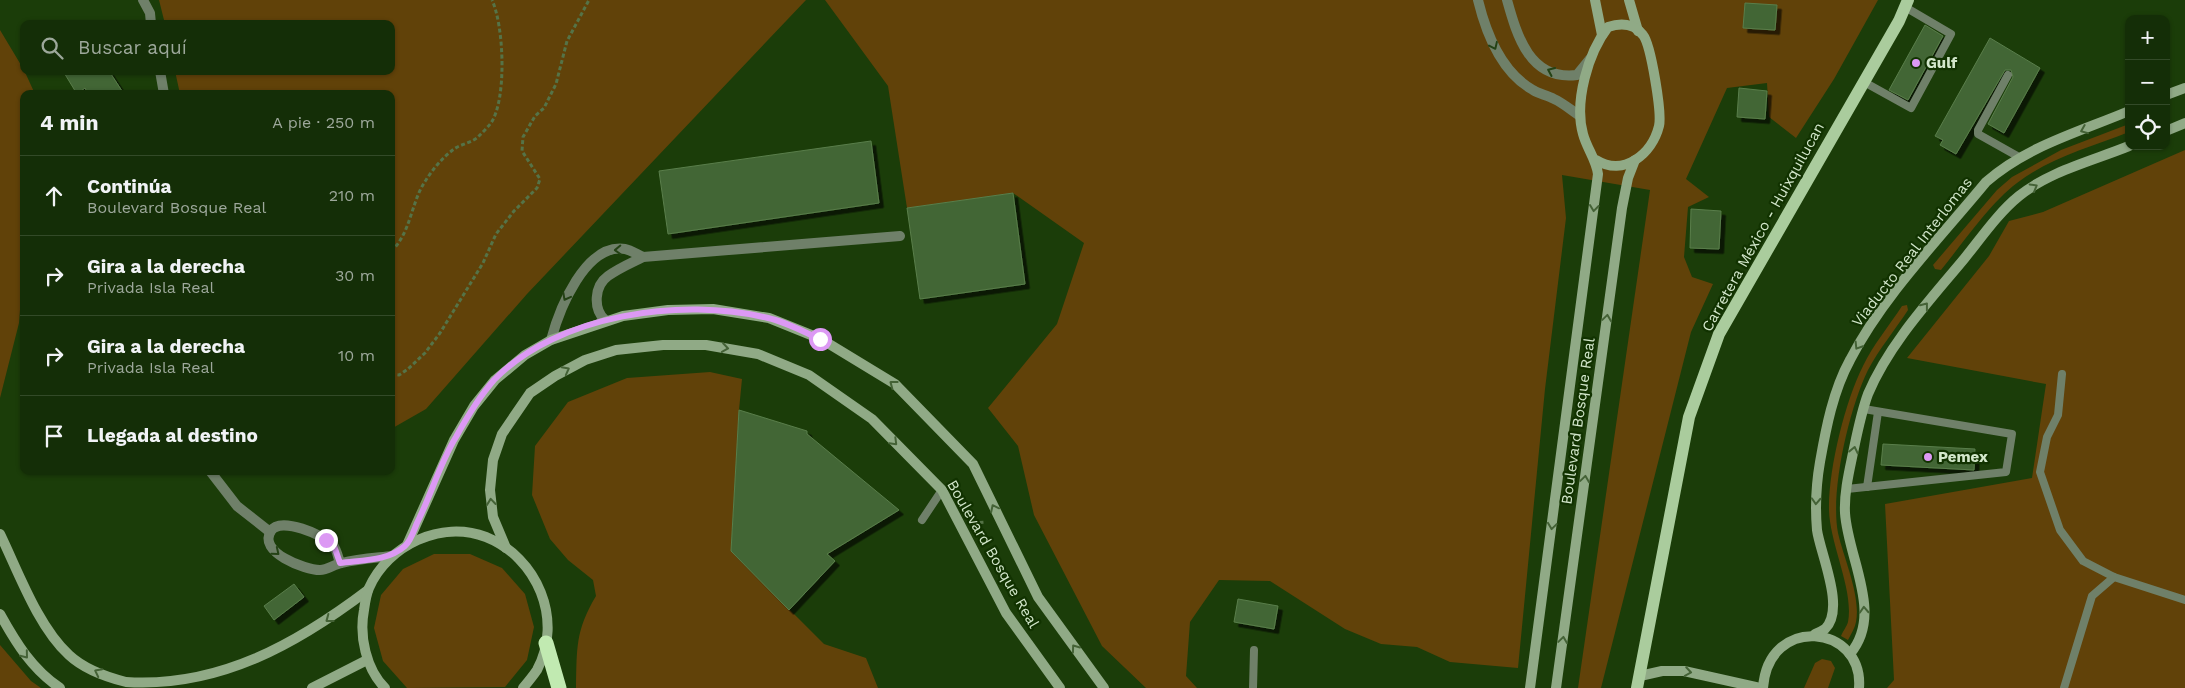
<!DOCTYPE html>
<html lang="es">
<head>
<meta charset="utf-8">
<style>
  body { margin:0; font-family:"Work Sans",sans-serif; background:#1d3611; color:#f1f3f6 }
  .controls { position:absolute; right:15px; top:15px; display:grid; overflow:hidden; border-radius:10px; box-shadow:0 1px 4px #0004 }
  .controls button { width:45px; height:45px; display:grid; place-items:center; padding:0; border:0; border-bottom:1px solid #334a28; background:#142e07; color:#f1f3f6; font:25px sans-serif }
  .stop { position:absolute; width:15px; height:15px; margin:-11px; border:4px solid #dc99f4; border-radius:50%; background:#fff }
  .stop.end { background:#dc99f4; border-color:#fff; box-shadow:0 1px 5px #0008 }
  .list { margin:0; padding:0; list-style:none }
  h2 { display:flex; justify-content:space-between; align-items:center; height:65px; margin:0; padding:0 20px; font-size:21px }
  h2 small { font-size:16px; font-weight:400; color:#9da89b }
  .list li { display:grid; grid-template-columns:32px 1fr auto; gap:15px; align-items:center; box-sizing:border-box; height:80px; padding:0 20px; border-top:1px solid #334a28 }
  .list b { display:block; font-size:19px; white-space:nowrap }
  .list p { margin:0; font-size:16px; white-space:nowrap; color:#9da89b }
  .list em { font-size:16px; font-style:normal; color:#9da89b }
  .icon { flex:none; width:28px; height:28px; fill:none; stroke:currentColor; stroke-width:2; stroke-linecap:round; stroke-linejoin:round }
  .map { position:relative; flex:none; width:2185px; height:688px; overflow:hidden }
  .search { position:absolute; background:#142e07; box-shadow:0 1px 4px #0004; left:20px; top:20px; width:375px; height:55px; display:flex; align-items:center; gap:12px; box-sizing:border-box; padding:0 18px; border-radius:10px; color:#9da89b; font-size:19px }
  .panel { position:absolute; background:#142e07; box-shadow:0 1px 4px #0004; left:20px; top:90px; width:375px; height:385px; border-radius:10px }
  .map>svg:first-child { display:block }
</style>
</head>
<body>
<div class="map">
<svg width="2185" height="688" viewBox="0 0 2185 688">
  <defs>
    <filter id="shadow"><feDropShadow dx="4.5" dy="4.5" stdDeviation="0" flood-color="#0009"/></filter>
  </defs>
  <rect width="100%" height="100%" fill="#1b3d09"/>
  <g fill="#614209">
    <path d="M159 0H806L527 294 426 409 391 429V94H180L175 71H391V24H165Z"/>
    <path d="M825 0H1878L1834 79 1796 138 1769 117 1767 83 1727 88 1686 179 1709 197 1688 207 1684 257 1692 277 1713 284 1691 332 1601 688H1578L1650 190 1562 175 1566 218 1545 389 1518 668 1450 662 1417 647 1381 644 1345 629 1270 581 1219 580 1190 622 1186 676 1197 688H1146L1102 646 1034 515 1018 446 988 408 1057 324 1084 243 1013 193 907 208 888 86Z"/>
    <path d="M0 30 24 70 35 94H24V257L19 323 0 398Z"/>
    <path d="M2129 124V132C2091 147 2049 158 2017 183 1990 203 1963 243 1941 270L1935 269 1933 265 1997 190 2012 177 2061 150Z"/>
    <path d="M2185 150V688H1887L1894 680 1885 504 2032 478 2046 384 1907 358 1989 256 2009 221 2043 212Z"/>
    <path d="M1907 305 1908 310C1895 330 1879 349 1868 370 1849 409 1830 491 1838 533 1844 559 1861 596 1856 622 1855 628 1851 634 1848 640L1841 636C1843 631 1847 626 1848 622 1854 590 1830 545 1829 510 1828 471 1845 401 1863 366 1873 345 1889 326 1902 306Z"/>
    <path d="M710 372 742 379 739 410 731 551 824 644 866 658 878 688H576C577 649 575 631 596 596L593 580 568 560 550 539 532 495 535 446 568 402 627 378Z"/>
    <path d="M434 554H470L502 568 525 594 534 627 527 660 505 687 407 688 383 661 374 628 381 595 403 569Z"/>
    <path d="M0 645 31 681 41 688H0Z"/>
    <path d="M1822 659 1831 661 1835 668 1828 688H1804L1815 663Z"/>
  </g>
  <g fill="#436634" stroke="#597e4b" filter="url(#shadow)">
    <path d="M1745 3 1777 5 1775 30 1743 28Z"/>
    <path d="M1925 25 1943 36 1908 100 1889 90Z"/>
    <path d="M1990 38 2040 68 2004 133 1988 124 2013 77 2011 70H2005L1956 154 1940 145 1943 140 1935 136Z"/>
    <path d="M63 71H109L124 94H88L85 88 77 94Z"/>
    <path d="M1739 88 1767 91 1765 119 1737 117Z"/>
    <path d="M871 141 879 203 668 234 659 171Z"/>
    <path d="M1013 193 1025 284 920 299 907 208Z"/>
    <path d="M1691 209 1721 211 1719 249 1690 248Z"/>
    <path d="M739 410 807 431V434L899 510 827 554 835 561 789 610 731 551Z"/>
    <path d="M1883 444 1975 449 1974 470 1881 465Z"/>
    <path d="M294 584 304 597 274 620 264 606Z"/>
    <path d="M1238 599 1278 606 1274 629 1234 622Z"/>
  </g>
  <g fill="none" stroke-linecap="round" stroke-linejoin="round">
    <g stroke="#557347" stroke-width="3" stroke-dasharray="4 2.5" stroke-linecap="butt">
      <path d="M391 251C411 234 411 201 426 180 433 169 443 157 454 149 461 144 471 143 478 137 482 133 487 128 491 123 507 99 504 26 492 0"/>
      <path d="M391 374 399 375 408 369 425 353 440 333 483 263 496 234 514 211 537 188 540 179 522 151 523 137 535 116 544 108 556 84 567 41 589 0"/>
      <path d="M973 523 986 522"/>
    </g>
    <g stroke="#6f8069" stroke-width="8">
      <path d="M2008 75 1978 130V134L2019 157"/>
      <path d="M1864 82 1911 108 1951 34 1905 7"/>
      <path d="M2062 374 2058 415 2047 437 2040 472 2060 530 2083 561 2114 577 2185 600"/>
      <path d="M1867 487 1878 412"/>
      <path d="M1847 489 2006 472 2012 434 1864 409"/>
      <path d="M922 520 942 490"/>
      <path d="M1253 688 1254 650"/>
      <path d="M2064 688 2092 596 2114 577"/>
    </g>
    <g stroke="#6f8069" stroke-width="10">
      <path d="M143 0 150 13 151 24"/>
      <path d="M1478 0C1486 33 1501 72 1533 90 1539 94 1547 95 1554 99 1563 103 1571 110 1580 116"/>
      <path d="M1507 0C1517 36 1530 81 1577 75L1590 59"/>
      <path d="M160 71 164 94"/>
      <path d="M605 320C593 309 594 286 608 276 619 268 631 263 643 257L900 236"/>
      <path d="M551 340C559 310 585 243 625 249 631 250 638 255 643 257"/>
      <path d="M210 471 237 506 270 532"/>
      <path d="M340 563C338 557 337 550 333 545 324 535 280 516 271 531 257 552 305 570 320 570 328 570 334 564 342 563 358 559 375 558 392 556"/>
    </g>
    <g stroke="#90aa86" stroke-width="10">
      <path d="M1595 0 1602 35"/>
      <path d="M1629 0 1638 31"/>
      <path d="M2166 95 2185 88"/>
      <path d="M2166 131 2185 123"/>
      <path d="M0 534C18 571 38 627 69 655 84 669 106 677 126 682 220 688 298 643 368 590"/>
      <path d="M407 545 454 440 474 406 495 380 525 355 551 340 623 316 668 310 713 309 769 318 821 339 895 384 973 464 1038 597 1104 688"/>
      <path d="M506 548 493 517 490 490 493 460 502 434 530 393 555 376 585 360 616 350 663 345H706L758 354 809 375 872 419 942 490 1006 613 1060 688"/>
      <path d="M0 614C16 643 32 669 60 688"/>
      <path d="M1815 634C1818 633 1822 631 1825 629 1846 609 1820 553 1817 530 1815 507 1816 485 1820 462 1826 428 1833 391 1850 360 1883 296 1940 238 1986 182 2027 146 2079 132 2129 111"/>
      <path d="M1850 654C1884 614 1848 559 1845 513 1844 493 1849 472 1853 453 1857 434 1861 413 1868 394 1889 344 1930 300 1964 259 1981 238 1998 213 2019 196 2050 171 2092 161 2129 146"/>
      <path d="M1640 676 1662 671H1684L1760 688"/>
      <path d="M312 688 367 660"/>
      <path d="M385 688C366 669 359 636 364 610 365 603 366 595 369 588 388 545 441 520 486 537 537 557 564 620 537 670 533 676 528 682 523 688"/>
      <path d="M1530 688 1598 174C1596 159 1587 149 1583 134 1574 102 1588 53 1608 27 1620 23 1634 23 1643 35 1651 45 1662 113 1659 126 1652 154 1624 177 1596 160"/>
      <path d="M1556 688 1622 208 1628 178 1635 160"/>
      <path d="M1763 688C1768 614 1864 624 1859 688"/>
    </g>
    <path stroke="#aacc9d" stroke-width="12" d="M1637 688 1689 417 1719 334 1899 21 1908 0"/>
    <path stroke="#c1eab1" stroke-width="15" d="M546 643 559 688"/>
  </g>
  <defs><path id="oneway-chevron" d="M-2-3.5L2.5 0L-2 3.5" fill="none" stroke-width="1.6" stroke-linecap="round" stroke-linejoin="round" transform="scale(1.25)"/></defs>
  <g stroke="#244215">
    <use href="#oneway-chevron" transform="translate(1494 46) rotate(65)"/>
    <use href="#oneway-chevron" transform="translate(1551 71) rotate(-156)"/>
    <use href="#oneway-chevron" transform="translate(618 250) rotate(178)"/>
    <use href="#oneway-chevron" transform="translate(566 297) rotate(118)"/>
    <use href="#oneway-chevron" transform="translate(276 552) rotate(39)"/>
  </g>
  <g stroke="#446236">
    <use href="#oneway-chevron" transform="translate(2084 130) rotate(158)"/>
    <use href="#oneway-chevron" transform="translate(2034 187) rotate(-30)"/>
    <use href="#oneway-chevron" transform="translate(1594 208) rotate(97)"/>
    <use href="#oneway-chevron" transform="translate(1925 306) rotate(-52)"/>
    <use href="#oneway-chevron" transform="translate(1607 318) rotate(-82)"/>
    <use href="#oneway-chevron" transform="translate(1858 346) rotate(122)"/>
    <use href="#oneway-chevron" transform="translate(725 348) rotate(8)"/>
    <use href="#oneway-chevron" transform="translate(566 370) rotate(-28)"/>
    <use href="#oneway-chevron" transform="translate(893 384) rotate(-143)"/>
    <use href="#oneway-chevron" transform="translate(894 442) rotate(45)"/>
    <use href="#oneway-chevron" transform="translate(1854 450) rotate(-78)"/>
    <use href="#oneway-chevron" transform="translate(1585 479) rotate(-82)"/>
    <use href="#oneway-chevron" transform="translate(1816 501) rotate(93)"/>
    <use href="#oneway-chevron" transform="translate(491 502) rotate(-96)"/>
    <use href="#oneway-chevron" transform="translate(994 508) rotate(-116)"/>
    <use href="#oneway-chevron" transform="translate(1552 526) rotate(98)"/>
    <use href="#oneway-chevron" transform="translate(1864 610) rotate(-93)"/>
    <use href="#oneway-chevron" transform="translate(329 619) rotate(143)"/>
    <use href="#oneway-chevron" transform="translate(1563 640) rotate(-82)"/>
    <use href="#oneway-chevron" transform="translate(1075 648) rotate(-126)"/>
    <use href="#oneway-chevron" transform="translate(25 655) rotate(51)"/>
    <use href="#oneway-chevron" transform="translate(98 672) rotate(-153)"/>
    <use href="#oneway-chevron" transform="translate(1688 672) rotate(9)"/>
  </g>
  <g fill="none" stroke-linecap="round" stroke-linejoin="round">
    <path stroke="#dc99f4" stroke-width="6" d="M326 540 334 546 340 563C363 560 388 561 405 546 411 541 414 530 417 523 431 495 440 463 456 437 467 417 479 397 494 380 558 314 682 297 768 318 786 322 804 332 820 339"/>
  </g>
  <g fill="#dc99f4" stroke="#113200" stroke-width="2">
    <circle cx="1916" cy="63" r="5"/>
    <circle cx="1928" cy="457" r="5"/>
  </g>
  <g text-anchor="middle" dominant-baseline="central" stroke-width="4.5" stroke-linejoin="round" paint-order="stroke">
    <g font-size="15" font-weight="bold" fill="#d3e7cb" stroke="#113200" text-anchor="start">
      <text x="1926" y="63">Gulf</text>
      <text x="1938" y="457">Pemex</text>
    </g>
    <g font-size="15" fill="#d3e7cb" stroke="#113200">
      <text transform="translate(1763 227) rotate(-61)">Carretera México - Huixquilucan</text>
      <text transform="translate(1912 252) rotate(-52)">Viaducto Real Interlomas</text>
      <text transform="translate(1578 421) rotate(-82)">Boulevard Bosque Real</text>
      <text transform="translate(993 554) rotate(60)">Boulevard Bosque Real</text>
    </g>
  </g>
</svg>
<div class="controls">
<button>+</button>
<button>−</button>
<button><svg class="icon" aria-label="locate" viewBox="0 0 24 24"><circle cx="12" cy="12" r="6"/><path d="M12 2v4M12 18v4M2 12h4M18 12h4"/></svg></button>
</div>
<div class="stop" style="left:820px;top:339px"></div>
<div class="stop end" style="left:326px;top:540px"></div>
<div class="search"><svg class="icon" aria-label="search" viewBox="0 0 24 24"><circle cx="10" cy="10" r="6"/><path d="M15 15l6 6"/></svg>Buscar aquí</div>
<section class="panel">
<h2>4 min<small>A pie · 250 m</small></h2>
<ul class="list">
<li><svg class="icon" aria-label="ahead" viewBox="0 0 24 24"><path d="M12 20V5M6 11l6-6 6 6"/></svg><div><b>Continúa</b><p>Boulevard Bosque Real</p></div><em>210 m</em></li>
<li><svg class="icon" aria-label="right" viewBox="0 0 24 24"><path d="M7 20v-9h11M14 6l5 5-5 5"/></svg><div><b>Gira a la derecha</b><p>Privada Isla Real</p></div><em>30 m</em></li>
<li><svg class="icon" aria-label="right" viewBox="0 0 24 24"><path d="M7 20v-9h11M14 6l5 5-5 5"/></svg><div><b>Gira a la derecha</b><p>Privada Isla Real</p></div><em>10 m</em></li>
<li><svg class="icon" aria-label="arrive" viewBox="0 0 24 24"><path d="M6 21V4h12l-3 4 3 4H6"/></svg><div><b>Llegada al destino</b></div></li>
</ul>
</section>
</div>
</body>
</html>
